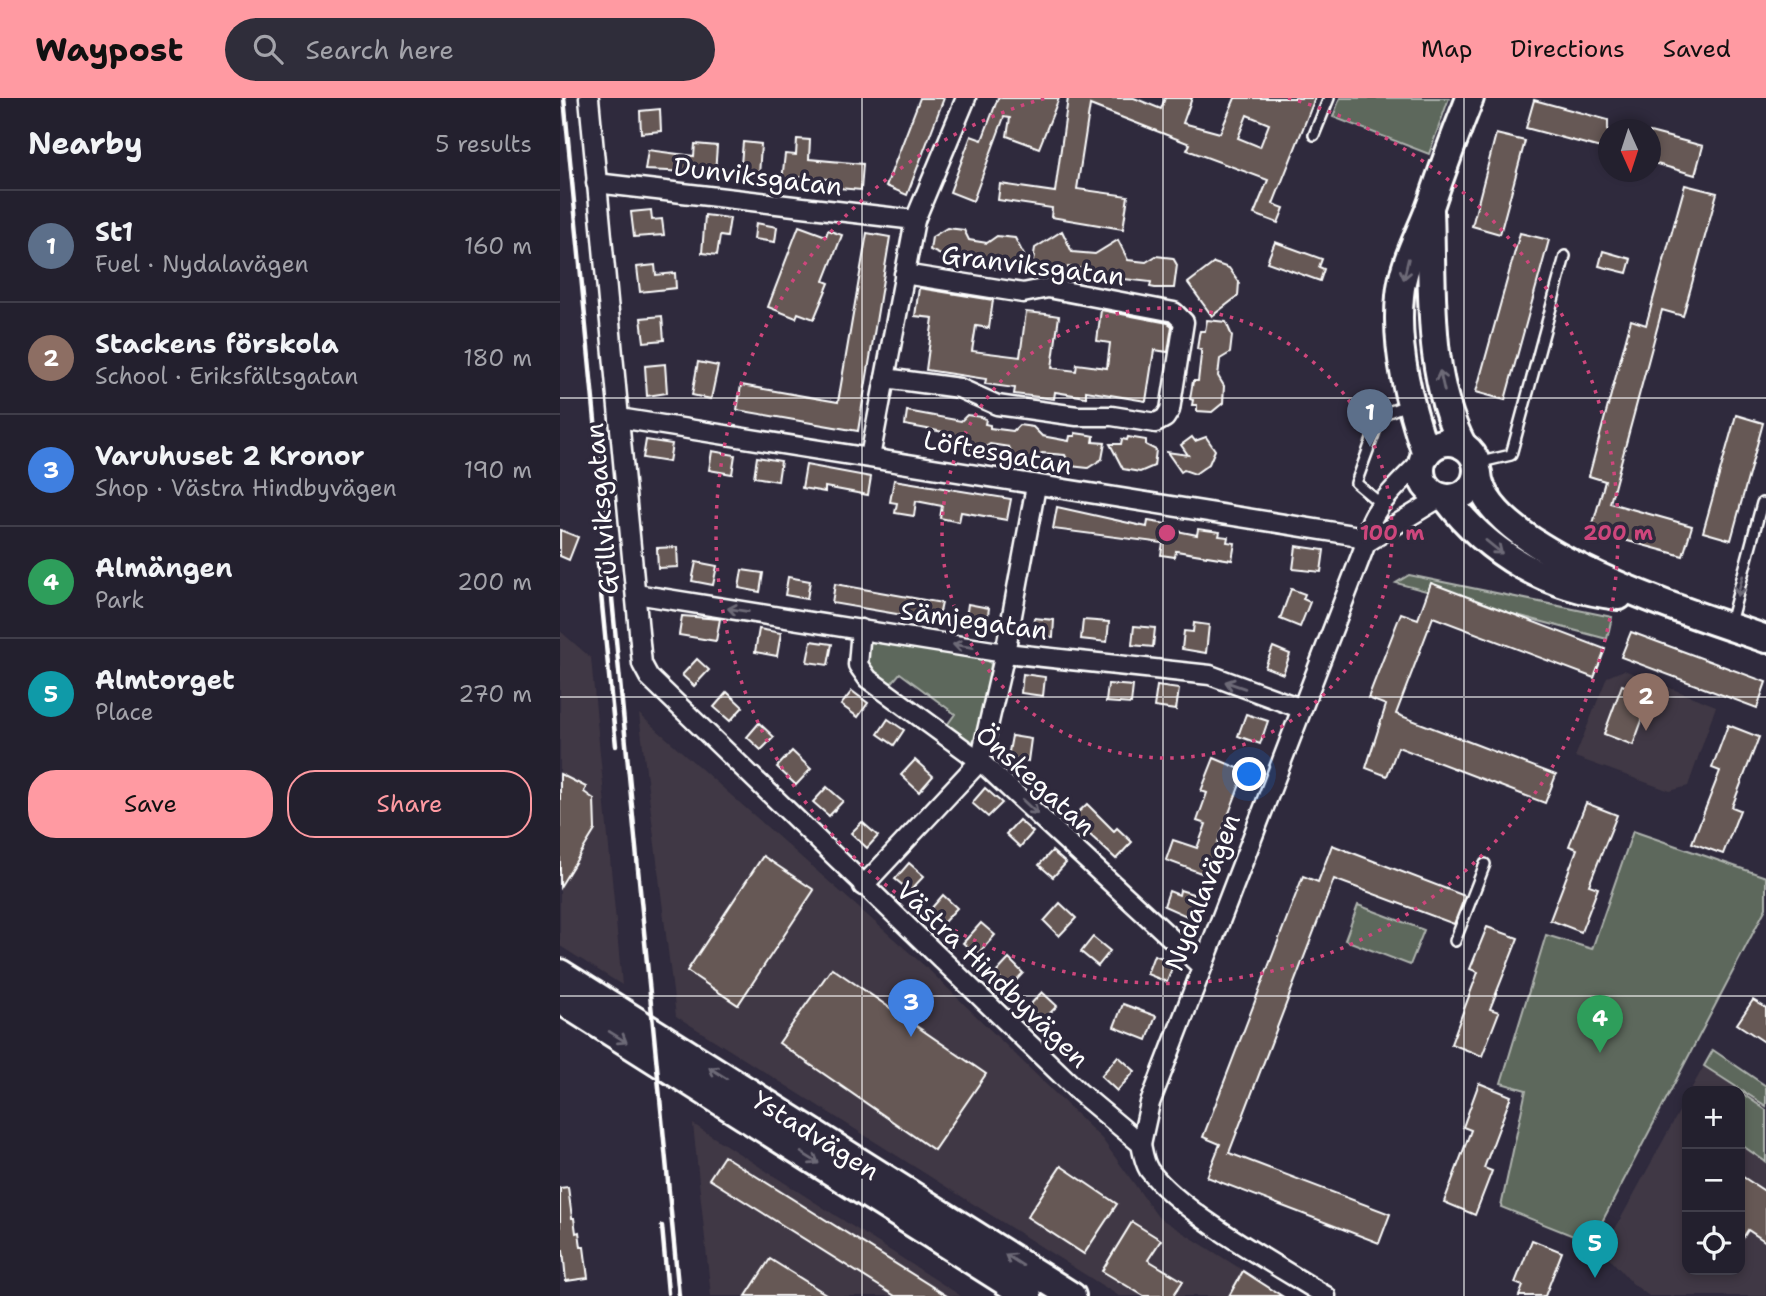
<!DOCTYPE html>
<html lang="en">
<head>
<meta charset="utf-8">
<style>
  body { margin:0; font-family:"Shantell Sans",sans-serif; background:#2f2d3a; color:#f1f3f6 }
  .controls { position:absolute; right:21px; bottom:21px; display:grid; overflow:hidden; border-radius:14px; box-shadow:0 4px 10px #0003 }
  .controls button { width:63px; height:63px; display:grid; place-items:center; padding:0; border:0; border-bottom:2px solid #403e4a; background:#23202e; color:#f1f3f6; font:35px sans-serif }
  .compass { position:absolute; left:1038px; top:21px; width:63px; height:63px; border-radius:50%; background:#23202e; box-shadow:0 4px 10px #0003; rotate:177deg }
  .you { position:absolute; left:690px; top:677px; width:24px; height:24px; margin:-18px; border:5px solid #fff; border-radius:50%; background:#1a73e8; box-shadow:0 0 0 10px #1a73e833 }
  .badge { display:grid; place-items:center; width:46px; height:46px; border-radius:50%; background:#ff9aa2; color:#fff; font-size:23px; font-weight:700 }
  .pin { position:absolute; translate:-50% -58px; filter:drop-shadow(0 2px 4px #0008) }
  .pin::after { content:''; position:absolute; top:37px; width:24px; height:21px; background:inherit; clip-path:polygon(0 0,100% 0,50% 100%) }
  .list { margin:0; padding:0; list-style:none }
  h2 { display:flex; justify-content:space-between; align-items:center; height:91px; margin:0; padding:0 28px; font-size:30px }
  h2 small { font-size:23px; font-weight:400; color:#a3a3aa }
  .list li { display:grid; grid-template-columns:46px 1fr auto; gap:21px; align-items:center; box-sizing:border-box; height:112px; padding:0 28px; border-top:2px solid #403e4a }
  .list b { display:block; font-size:26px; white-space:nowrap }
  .list p { margin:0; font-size:23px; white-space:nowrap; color:#a3a3aa }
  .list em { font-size:23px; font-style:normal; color:#a3a3aa }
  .actions { display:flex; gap:14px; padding:21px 28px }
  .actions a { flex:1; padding:16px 0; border:2px solid #ff9aa2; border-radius:28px; text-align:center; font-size:24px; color:#ff9aa2 }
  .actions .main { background:#ff9aa2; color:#111 }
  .icon { flex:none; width:38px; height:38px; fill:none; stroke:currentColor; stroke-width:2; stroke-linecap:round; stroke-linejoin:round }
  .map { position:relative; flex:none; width:1206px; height:1198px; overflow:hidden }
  header { display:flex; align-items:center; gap:42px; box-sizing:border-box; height:98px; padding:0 35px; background:#ff9aa2; color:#111 }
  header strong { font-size:33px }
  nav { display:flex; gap:38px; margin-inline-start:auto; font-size:24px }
  .search { width:490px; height:63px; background:#2f2d3a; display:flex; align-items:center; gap:18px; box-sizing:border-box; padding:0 24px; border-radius:38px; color:#a3a3aa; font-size:26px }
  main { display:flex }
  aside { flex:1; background:#23202e }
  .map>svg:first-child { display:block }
</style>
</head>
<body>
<header>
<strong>Waypost</strong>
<div class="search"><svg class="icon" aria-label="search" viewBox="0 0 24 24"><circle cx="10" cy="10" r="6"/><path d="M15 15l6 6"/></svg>Search here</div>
<nav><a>Map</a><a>Directions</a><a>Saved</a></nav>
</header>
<main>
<aside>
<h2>Nearby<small>5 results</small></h2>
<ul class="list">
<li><span class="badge" style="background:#5c6f8a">1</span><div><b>St1</b><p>Fuel · Nydalavägen</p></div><em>160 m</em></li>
<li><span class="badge" style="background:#8d6e63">2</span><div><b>Stackens förskola</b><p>School · Eriksfältsgatan</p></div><em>180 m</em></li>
<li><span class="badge" style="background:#3f7fe0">3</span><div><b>Varuhuset 2 Kronor</b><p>Shop · Västra Hindbyvägen</p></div><em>190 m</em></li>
<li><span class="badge" style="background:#2e9e5b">4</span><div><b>Almängen</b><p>Park</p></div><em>200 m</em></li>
<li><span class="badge" style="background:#0f9aa8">5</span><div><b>Almtorget</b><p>Place</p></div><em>270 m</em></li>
</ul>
<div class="actions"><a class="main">Save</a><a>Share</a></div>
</aside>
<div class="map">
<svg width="1206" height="1198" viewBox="0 0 1206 1198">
  <rect width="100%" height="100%" fill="#2f2a3d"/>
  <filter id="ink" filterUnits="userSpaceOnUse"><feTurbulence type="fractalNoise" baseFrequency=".0143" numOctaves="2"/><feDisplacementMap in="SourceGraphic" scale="14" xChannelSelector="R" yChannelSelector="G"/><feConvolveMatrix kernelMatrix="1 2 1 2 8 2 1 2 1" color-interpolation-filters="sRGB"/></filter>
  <g filter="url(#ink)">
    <g fill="#403844">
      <path d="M0 533 31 560 62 887 0 848Z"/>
      <path d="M1064 572 1156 608 1128 688 1110 693 1015 659 1047 579Z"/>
      <path d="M79 616 368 871 542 1041 598 1119 724 1198H559L116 918Z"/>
      <path d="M1153 952 1206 988V1198H1089L1072 1185 1043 1153 1127 999V1172H1180V993H1130Z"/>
      <path d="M133 1026 401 1198H151Z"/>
    </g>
    <g fill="#5d675c" stroke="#aeb3ae" stroke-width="2">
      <path d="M780 0H889L869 56 773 19Z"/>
      <path d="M849 477 1052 519 1047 541 836 485Z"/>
      <path d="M313 539 423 557 431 566 419 640 406 645 385 630 395 616 340 575 330 587 304 569 305 550Z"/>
      <path d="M1073 733 1206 779V810L1031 1145 941 1109 966 992 941 985 986 837 1032 851Z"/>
      <path d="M798 807 864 832 850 867 785 842Z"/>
      <path d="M1153 952 1206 988V1008L1144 968Z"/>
      <path d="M1180 994 1206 1012V1064L1180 1046Z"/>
    </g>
    <g fill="#665854" stroke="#fff" stroke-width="2" fill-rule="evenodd">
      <path d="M360 0H384L347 97 326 88Z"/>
      <path d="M438 0H499L479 50 447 38 450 20 444 19 413 103 390 94 411 38 422 42Z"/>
      <path d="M508 0H574L601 11 605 0H632L623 25 660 35 675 0H755L713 106 724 110 718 125 694 116 708 82 627 52 630 46 530 7 517 91 568 98 563 131 491 119 492 110 438 102 440 86 495 94ZM687 17 709 26 700 49 678 40Z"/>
      <path d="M974 2 1048 22V52L966 30Z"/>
      <path d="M100 11 101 33 81 35 80 13Z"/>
      <path d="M1090 34 1143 48 1135 77 1090 64Z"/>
      <path d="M936 36 965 43 940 136 912 128Z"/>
      <path d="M237 41 250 42 249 61 303 66 301 92 267 89V81L241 79V84L222 82 225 56 236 57Z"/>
      <path d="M183 44 201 46 199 78 180 77Z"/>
      <path d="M135 46 157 48 155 75 85 72 88 52 134 58Z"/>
      <path d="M1125 87 1157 95 1123 218 1102 212 1050 405 1132 428 1123 458 1031 433 1045 383 1029 378 1071 222 1086 227Z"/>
      <path d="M91 112 92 122 102 121 104 137 74 139 71 114Z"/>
      <path d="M145 117 170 120 167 139 160 138 157 157 142 155Z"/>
      <path d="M196 125 217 129 215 144 194 141Z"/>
      <path d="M239 128 266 138 268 132 282 137 264 183 269 185 254 221 238 215 236 220 208 209Z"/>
      <path d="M387 130 404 132 409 142 427 145 437 138 455 140 469 167 456 166V170H450V173L431 170 432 165 381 162V157L370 152 372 139Z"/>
      <path d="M502 133 512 154 535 156 558 142 568 162 586 164 596 158 613 160 617 167 614 190H595L590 189 591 184 564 181H559L558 184 544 182 540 181V176L535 175V172L508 169V173L502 172V176L472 168 475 150Z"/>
      <path d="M307 135 330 139 298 333 177 312 181 287 278 304Z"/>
      <path d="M960 135 989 142 945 302 916 294Z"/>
      <path d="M715 144 762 161 759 169 764 171 760 183 707 164Z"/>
      <path d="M1043 153 1071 161 1067 175 1039 168Z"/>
      <path d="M654 165 669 170 679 184 678 198 652 218 628 185Z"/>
      <path d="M95 167 96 177 115 175 116 190 80 194 77 169Z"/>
      <path d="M359 190 433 202 429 230 416 228 412 253 460 259 466 214 486 216 499 218 492 270 516 273 517 266 547 270 550 245 537 243 541 212 608 225 612 228 608 254 594 252 586 303 526 293V299L495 294 494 301 454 296 455 290 425 286 426 281 366 272 373 220 355 218Z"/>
      <path d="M102 218 104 242 84 244 81 220Z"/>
      <path d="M647 222 666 224 672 238 670 255 660 261 658 278 664 288 663 305 652 314 637 313V307H632L633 302 630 301 633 283H638L641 257V252L637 251 639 237 640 233H645Z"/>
      <path d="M138 264 158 268 151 301 132 297Z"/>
      <path d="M105 266 107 295 87 298 85 268Z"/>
      <path d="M347 313 401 323 407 317 421 319 426 321 425 326 430 327V330L453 333 459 327 473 329 482 338 509 343 510 338H515V335L529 337 534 338 533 344 545 345 542 361 528 370 510 368 505 357 482 355 472 362 454 359 449 349 430 346 419 353 402 350 394 336 345 327Z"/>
      <path d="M1176 317 1203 325 1171 442 1143 434Z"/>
      <path d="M568 339 586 342V347L596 352 594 368 580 374 563 371 550 346H561L562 341 567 342Z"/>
      <path d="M632 339 635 343 646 339 655 352 649 366 635 376 624 372 621 374 607 354 628 357 621 347Z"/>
      <path d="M86 342 112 346 109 364 83 360Z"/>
      <path d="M152 353 175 357 172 376 149 372Z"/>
      <path d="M197 359 221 363 218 383 194 379Z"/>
      <path d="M246 367 311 379 308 397 265 389V394L242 390Z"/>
      <path d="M334 382 451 401 447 422 401 414 399 424 380 420 382 408 356 403 354 418 335 415 337 405 330 404Z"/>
      <path d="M497 409 587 429 588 423 612 427V432L637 437 638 431 660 434 659 438 668 439 667 444 675 445 672 462 616 453 615 459 601 457 603 445 493 431Z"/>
      <path d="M0 432 18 439 9 462 0 458Z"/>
      <path d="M736 448 764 452 761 474 733 471Z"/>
      <path d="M117 449 118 469 98 470 97 450Z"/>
      <path d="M136 464 157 468 153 487 132 483Z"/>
      <path d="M182 472 203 475 200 494 179 490Z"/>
      <path d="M228 479 250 483 247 501 225 497Z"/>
      <path d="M871 485 1045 551 1034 580 873 519 836 616 996 677 985 705 838 649 827 678 806 670 826 607 808 600 841 515 858 521Z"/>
      <path d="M275 486 382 505 378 523 272 505Z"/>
      <path d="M731 491 745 496 743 501 750 504 740 529 720 521Z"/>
      <path d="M408 506 429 510 426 530 405 527Z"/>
      <path d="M122 518 160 521 156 543 119 537Z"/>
      <path d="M474 520 494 522 493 539 472 537Z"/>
      <path d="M523 522 549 524 547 544 521 541Z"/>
      <path d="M634 525 649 527 646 555 622 551 624 533 633 534Z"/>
      <path d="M574 528 595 530 593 549 572 547Z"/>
      <path d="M199 531 221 535 217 558 195 554Z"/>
      <path d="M1071 534 1206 584 1197 610 1061 559Z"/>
      <path d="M251 543 272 546 268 567 247 564Z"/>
      <path d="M713 549 730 556 723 576 705 569Z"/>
      <path d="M137 561 149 572 134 588 122 577Z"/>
      <path d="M463 576 485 579 483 598 461 595Z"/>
      <path d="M548 586 573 588 571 606 546 604Z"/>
      <path d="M1062 587 1091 598 1073 647 1044 636Z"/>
      <path d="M597 588 619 591 616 612 594 609Z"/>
      <path d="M292 593 308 605 298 619 281 607Z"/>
      <path d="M167 594 183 609 170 623 154 609Z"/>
      <path d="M686 616 708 623 700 646 678 638Z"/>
      <path d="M328 621 344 632 334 647 318 636Z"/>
      <path d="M199 625 214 639 201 652 187 639Z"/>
      <path d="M1168 627 1199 639 1172 709 1180 712 1163 756 1132 745 1160 673 1152 670Z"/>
      <path d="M452 638 471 641 468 663 448 659Z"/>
      <path d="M232 653 251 671 236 687 217 669Z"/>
      <path d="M654 660 685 673 652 760 655 761 649 778 606 762 613 742 637 750 646 726 637 723 647 695 641 693Z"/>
      <path d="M355 662 373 678 359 694 341 677Z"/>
      <path d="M0 676 26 689 24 694 34 701 35 732 0 789Z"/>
      <path d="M267 689 283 703 269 718 253 704Z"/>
      <path d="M425 690 442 705 428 719 412 705Z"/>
      <path d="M1026 705 1057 717 1029 787 1038 790 1021 834 990 822 1017 751 1009 748Z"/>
      <path d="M527 706 554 733 557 730 572 744 556 761 512 720Z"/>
      <path d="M459 722 473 734 460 749 446 736Z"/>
      <path d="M302 724 318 738 307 750 291 735Z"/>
      <path d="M772 747 905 798 894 826 774 781 669 1055 830 1116 819 1145 647 1079 660 1046 643 1039 743 778 758 784Z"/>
      <path d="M492 753 506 765 493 779 479 767Z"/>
      <path d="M203 758 254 792 178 907 127 873Z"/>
      <path d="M349 765 364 778 350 793 335 781Z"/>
      <path d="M620 792 633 796 632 801 637 802 631 820 604 808 609 793 619 797Z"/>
      <path d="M383 797 397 810 383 825 369 813Z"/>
      <path d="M500 805 516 820 499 838 484 823Z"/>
      <path d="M421 825 435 837 417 857 403 845Z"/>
      <path d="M927 829 958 840 930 911 939 914 922 958 891 946 918 874 910 871Z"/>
      <path d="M533 839 550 853 538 868 521 854Z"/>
      <path d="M594 857 614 864 607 884 587 876Z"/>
      <path d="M449 861 463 875 450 889 435 876Z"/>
      <path d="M272 870 426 976 374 1052 219 945Z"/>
      <path d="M482 894 497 908 483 922 468 909Z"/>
      <path d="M1193 902 1206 910V945L1177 926Z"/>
      <path d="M563 906 596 918 587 942 554 929Z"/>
      <path d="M558 958 575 973 557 993 541 978Z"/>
      <path d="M919 985 951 998 924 1070 932 1073 915 1117 884 1104 911 1032 903 1029Z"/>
      <path d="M164 1058 387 1198H335L149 1081Z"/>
      <path d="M501 1068 557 1106 524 1156 467 1119Z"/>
      <path d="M1180 1077 1206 1094V1144L1188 1132 1180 1145Z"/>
      <path d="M8 1089 12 1120H14L16 1135 19 1134 21 1149H24L28 1180 6 1183 3 1152H0V1090Z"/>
      <path d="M572 1124 601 1142 588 1162 623 1183 613 1198H584L542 1173Z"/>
      <path d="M972 1142 1002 1154 985 1198H959L963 1188 955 1185Z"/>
      <path d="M210 1161 269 1198H186Z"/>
      <path d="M683 1173 722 1198H669Z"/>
    </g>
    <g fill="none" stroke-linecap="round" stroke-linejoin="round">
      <g stroke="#fff" stroke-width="14">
        <g id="lane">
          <path d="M754 37 769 0"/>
          <path d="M917 365 951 357 1005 158"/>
          <path d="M821 406 796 385 821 317 849 306"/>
          <path d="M1170 525 1202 405 1206 406"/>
          <path d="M895 843 925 766"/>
        </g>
      </g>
      <g stroke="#fff" stroke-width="23">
        <g id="street">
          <path d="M29 0 82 566 89 579 519 994 581 1046C583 1056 584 1064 589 1072 621 1115 718 1168 766 1198"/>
          <path d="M36 85 355 122"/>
          <path d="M325 280 399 290 437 307 517 318H552L596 325 605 320 610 312 624 224 614 214 488 190 463 195 344 176"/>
          <path d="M59 320 793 437 806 445"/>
          <path d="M310 359 355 122 406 0"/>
          <path d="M806 445 881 399"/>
          <path d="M76 496 445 555 650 577 740 610"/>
          <path d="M301 531 298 567 308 581 420 663 641 868"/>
          <path d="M303 788 420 663 445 555 476 388"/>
          <path d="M581 1046 590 1005 806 445C806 412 842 384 863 361"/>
        </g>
      </g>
      <g stroke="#fff" stroke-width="32">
        <g id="secondary">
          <path d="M870 112C873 189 866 279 903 348"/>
          <circle cx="889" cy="372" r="28"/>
          <path d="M866 356C849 306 835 251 840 198 843 164 860 137 871 106 883 70 896 35 910 0"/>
          <path d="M918 375C923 454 1141 518 1206 541"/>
          <path d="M886 400C929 457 988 490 1059 498"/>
          <path d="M0 875 512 1198"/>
          <path d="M0 902 468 1198"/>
        </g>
      </g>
      <use href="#lane" stroke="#2f2a3d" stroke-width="9"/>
      <use href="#street" stroke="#2f2a3d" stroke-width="18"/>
      <use href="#secondary" stroke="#2f2a3d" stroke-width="26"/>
      <g stroke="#fff" stroke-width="4.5">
        <path d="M4 0 119 1198"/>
        <path d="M37 456 56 648"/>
        <path d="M102 1128 108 1195"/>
      </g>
    </g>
    <defs><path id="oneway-shaft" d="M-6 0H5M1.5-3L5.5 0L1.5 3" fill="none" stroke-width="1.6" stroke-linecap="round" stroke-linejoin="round" transform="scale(1.75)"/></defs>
    <g stroke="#6d6a77">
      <use href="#oneway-shaft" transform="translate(846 171) rotate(103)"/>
      <use href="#oneway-shaft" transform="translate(882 283) rotate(-103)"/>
      <use href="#oneway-shaft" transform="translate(934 449) rotate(39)"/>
      <use href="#oneway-shaft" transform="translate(1180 488) rotate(105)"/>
      <use href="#oneway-shaft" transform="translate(178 512) rotate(-171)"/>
      <use href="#oneway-shaft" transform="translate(403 548) rotate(-171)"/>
      <use href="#oneway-shaft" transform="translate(675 587) rotate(-161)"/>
      <use href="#oneway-shaft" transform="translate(470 709) rotate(43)"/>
      <use href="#oneway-shaft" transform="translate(58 939) rotate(32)"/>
      <use href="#oneway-shaft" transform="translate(158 975) rotate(-148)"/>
      <use href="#oneway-shaft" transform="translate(250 1060) rotate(32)"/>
      <use href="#oneway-shaft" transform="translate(454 1162) rotate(-148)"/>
    </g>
  </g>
  <path fill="none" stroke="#fff" stroke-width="2" stroke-opacity="0.55" d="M302 0V1198M603 0V1198M904 0V1198M0 300H1206M0 599H1206M0 898H1206"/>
  <g fill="none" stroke="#ce467c" stroke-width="3.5" stroke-dasharray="3.5 7">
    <circle cx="607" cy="435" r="225"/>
    <path d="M728 0A451 451 0 1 1 486 0"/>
  </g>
  <g text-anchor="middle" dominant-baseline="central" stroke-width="7" stroke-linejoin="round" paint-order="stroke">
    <g font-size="26" fill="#fff" stroke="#2f2a3d">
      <text transform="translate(198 78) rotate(7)">Dunviksgatan</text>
      <text transform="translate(473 167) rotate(7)">Granviksgatan</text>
      <text transform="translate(438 354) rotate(10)">Löftesgatan</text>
      <text transform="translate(41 411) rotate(-95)">Gullviksgatan</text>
      <text transform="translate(414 522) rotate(8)">Sämjegatan</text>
      <text transform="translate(476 682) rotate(42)">Önskegatan</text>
      <text transform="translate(642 794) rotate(-69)">Nydalavägen</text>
      <text transform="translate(433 876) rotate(44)">Västra Hindbyvägen</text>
      <text transform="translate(256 1037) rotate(32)">Ystadvägen</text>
    </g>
  </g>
  <circle cx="607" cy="435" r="10" fill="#ce467c" stroke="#2f2a3d" stroke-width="3.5"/>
  <g font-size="21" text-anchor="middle" font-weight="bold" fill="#ce467c" stroke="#2f2a3d" stroke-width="7" stroke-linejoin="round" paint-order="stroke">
    <text x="832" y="442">100 m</text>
    <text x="1058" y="442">200 m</text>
  </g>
</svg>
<div class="controls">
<button>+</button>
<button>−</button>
<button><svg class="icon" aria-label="locate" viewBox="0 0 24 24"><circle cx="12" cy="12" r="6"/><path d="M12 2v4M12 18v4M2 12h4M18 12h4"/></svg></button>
</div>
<svg class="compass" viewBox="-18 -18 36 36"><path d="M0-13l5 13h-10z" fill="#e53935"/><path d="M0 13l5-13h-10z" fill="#a3a3aa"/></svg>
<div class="you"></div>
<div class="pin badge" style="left:810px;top:349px;background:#5c6f8a">1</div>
<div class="pin badge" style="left:1086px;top:633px;background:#8d6e63">2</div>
<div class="pin badge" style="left:351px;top:939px;background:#3f7fe0">3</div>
<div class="pin badge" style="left:1040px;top:955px;background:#2e9e5b">4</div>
<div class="pin badge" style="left:1035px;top:1180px;background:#0f9aa8">5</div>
</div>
</main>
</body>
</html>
